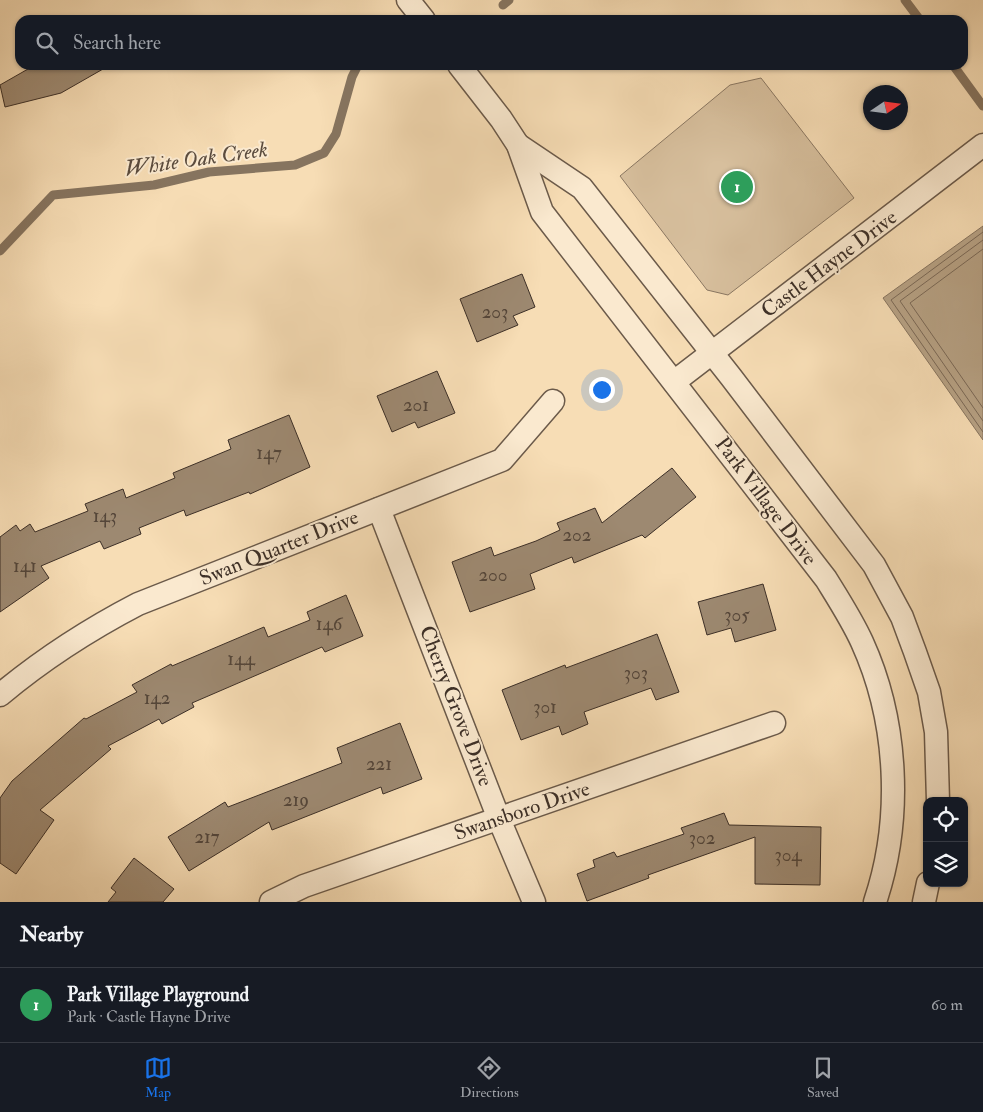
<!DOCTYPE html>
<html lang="en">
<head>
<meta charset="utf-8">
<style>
  body { margin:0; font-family:"IM FELL Double Pica",serif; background:#20242c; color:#f1f3f6 }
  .controls { position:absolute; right:15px; bottom:15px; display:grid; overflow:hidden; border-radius:10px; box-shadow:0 1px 4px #0004 }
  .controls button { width:45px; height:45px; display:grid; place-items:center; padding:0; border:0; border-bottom:1px solid #363941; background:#171b24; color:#f1f3f6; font:25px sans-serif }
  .compass { position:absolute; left:863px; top:85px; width:45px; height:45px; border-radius:50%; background:#171b24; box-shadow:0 1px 4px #0004; rotate:77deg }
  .you { position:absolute; left:601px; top:389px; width:18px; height:18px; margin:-12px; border:4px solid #fff; border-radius:50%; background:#1a73e8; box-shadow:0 0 0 8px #1a73e833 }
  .badge { display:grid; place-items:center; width:32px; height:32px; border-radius:50%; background:#1a73e8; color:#fff; font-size:16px; font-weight:700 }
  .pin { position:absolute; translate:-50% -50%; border:2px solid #fff; box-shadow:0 1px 5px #0006 }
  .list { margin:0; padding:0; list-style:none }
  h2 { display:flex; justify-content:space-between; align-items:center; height:65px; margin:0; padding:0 20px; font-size:21px }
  h2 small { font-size:16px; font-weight:400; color:#9ea1a6 }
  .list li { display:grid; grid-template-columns:32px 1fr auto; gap:15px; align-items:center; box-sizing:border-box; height:75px; padding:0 20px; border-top:1px solid #363941 }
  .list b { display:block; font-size:19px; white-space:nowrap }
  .list p { margin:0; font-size:16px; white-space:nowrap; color:#9ea1a6 }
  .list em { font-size:16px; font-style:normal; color:#9ea1a6 }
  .icon { flex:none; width:28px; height:28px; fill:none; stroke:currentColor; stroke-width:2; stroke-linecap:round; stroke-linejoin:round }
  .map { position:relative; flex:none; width:983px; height:902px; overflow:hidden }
  .search { position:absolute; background:#171b24; box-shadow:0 1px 4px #0004; left:15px; right:15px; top:15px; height:55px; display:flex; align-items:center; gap:12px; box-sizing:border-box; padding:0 18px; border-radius:15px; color:#9ea1a6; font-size:19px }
  .sheet { height:140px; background:#171b24 }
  nav { display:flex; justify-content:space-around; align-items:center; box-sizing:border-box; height:70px; border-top:1px solid #363941; background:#171b24; font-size:14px; color:#9ea1a6 }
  nav a { display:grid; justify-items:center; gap:2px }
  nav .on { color:#1a73e8 }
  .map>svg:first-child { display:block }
</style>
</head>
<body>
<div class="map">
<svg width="983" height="902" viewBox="0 0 983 902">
  <rect width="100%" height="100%" fill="#f7ddb5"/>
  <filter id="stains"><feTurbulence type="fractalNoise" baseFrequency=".004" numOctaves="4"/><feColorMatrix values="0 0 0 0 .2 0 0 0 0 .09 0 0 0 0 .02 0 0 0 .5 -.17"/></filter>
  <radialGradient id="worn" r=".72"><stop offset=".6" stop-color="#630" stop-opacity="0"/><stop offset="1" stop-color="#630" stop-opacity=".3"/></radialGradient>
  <path fill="#d7bf9d" stroke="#8a7762" d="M761 78 854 198 728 295 707 290 620 176 730 85Z"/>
  <path fill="#b7a285" stroke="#86745f" d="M983 226V440L883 298Z"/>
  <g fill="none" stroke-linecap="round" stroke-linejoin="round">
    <g stroke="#7a6856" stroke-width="1">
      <path d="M983 232 891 300 983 432"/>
      <path d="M983 240 900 301 983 421"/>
      <path d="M983 249 910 303 983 408"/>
    </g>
    <g stroke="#86745f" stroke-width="9">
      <path d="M905 0 920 20"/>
      <path d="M503 5 509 0"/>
      <path d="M953 65 983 106"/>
      <path d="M0 251 53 195 154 185 209 172 295 165 324 153 336 134 352 77 358 65"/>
    </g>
  </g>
  <g fill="#9d8971" stroke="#3c2f27">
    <path d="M35 65H110L61 93 5 107 0 85Z"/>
    <path d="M522 274 535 307 513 316 518 325 477 342 460 299Z"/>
    <path d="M437 371 455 413 418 428 415 422 392 432 377 396Z"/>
    <path d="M289 415 310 467 250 494 249 492 186 516 184 510 139 528 141 534 104 549 100 541 41 566 49 578 0 612V537L16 525 20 531 30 524 35 532 88 511 85 504 123 489 126 498 175 478 173 473 231 449 228 440Z"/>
    <path d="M672 468 696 497 645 538 642 535 574 563 572 557 530 574 535 589 470 612 452 562 491 547 494 556 536 541 560 530 557 523 595 508 602 523Z"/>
    <path d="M763 584 776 630 735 642 731 628 707 635 698 602Z"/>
    <path d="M346 595 363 636 325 652 322 647 280 665 192 703 194 707 162 724 159 719 108 746 111 749 40 810 54 820 16 874 0 863V798L12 781 84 718 86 719 137 692 132 685 171 664 172 666 264 627 268 637 310 620 307 612Z"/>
    <path d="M657 634 679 692 656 700 651 688 584 712 588 724 562 735 559 726 521 740 502 690 565 665 566 668Z"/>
    <path d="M400 723 422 779 383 794 381 787 272 830 269 822 189 871 168 837 225 802 228 807 342 763 337 748Z"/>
    <path d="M724 813 729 825 821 827 820 885 755 884V837L648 875 649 878 587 901 577 874 595 867 593 860 614 852 617 857 684 834 681 828Z"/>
    <path d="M134 858 174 889 163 902H108L116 892 111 888Z"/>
  </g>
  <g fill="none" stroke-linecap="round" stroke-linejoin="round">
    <g stroke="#6b5a4a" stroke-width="25">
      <g id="minor">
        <path d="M408 0 424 20"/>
        <path d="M459 65 501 119 518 145 542 212 826 579C839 600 852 620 862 642 898 721 903 819 875 902"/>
        <path d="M518 145 582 188 731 377 874 565 902 617 915 652 929 692 936 732 938 801"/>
        <path d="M674 382 983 145"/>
        <path d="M379 509 499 819 534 902"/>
        <path d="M0 695C43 659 88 630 138 604L502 460 553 401"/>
        <path d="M271 902 304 886 774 723"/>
        <path d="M924 902 928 883"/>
      </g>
    </g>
    <use href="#minor" stroke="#fae9cf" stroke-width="22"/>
  </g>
  <g text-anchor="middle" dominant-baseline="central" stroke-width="4" stroke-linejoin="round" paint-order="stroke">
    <g font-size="19" fill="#54463a">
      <text x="495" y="312">203</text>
      <text x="416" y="405">201</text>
      <text x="269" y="453">147</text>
      <text x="105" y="516">143</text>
      <text x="577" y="535">202</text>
      <text x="25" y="566">141</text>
      <text x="493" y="575">200</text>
      <text x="737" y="615">305</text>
      <text x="329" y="624">146</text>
      <text x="241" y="659">144</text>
      <text x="636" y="673">303</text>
      <text x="157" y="698">142</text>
      <text x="545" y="707">301</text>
      <text x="379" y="764">221</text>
      <text x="296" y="800">219</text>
      <text x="207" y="837">217</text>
      <text x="702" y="838">302</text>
      <text x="788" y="855">304</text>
    </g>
    <g font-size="21" fill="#3c2f27" stroke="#fae9cf">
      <text transform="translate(829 264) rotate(-37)">Castle Hayne Drive</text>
      <text transform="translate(766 501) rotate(53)">Park Village Drive</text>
      <text transform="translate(279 548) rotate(-22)">Swan Quarter Drive</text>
      <text transform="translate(456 706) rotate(69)">Cherry Grove Drive</text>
      <text transform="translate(522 811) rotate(-19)">Swansboro Drive</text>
    </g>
    <g font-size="22" font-style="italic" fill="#5b4c3e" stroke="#fae9cf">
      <text transform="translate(196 159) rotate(-8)">White Oak Creek</text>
    </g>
  </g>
  <rect width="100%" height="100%" filter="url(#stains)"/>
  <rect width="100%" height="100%" fill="url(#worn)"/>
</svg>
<div class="controls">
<button><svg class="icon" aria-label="locate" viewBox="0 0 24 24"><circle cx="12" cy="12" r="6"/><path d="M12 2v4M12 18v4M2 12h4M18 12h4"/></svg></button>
<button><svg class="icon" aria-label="layers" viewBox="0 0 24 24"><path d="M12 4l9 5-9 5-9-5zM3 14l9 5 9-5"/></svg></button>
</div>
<svg class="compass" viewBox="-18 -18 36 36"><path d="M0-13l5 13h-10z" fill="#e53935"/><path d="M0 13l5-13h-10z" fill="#9ea1a6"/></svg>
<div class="you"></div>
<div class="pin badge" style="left:737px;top:187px;background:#2e9e5b">1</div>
<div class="search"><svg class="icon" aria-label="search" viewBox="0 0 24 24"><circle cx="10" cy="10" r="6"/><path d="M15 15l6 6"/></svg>Search here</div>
</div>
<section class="sheet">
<h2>Nearby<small></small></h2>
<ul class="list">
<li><span class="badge" style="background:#2e9e5b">1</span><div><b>Park Village Playground</b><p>Park · Castle Hayne Drive</p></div><em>60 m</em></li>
</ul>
</section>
<nav>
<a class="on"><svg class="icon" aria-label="map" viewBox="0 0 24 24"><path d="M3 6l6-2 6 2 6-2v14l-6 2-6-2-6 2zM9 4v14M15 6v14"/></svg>Map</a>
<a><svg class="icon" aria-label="directions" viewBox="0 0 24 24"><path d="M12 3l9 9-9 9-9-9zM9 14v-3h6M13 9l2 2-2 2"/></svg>Directions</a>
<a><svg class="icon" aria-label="saved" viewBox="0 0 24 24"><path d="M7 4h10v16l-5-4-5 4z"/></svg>Saved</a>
</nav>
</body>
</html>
